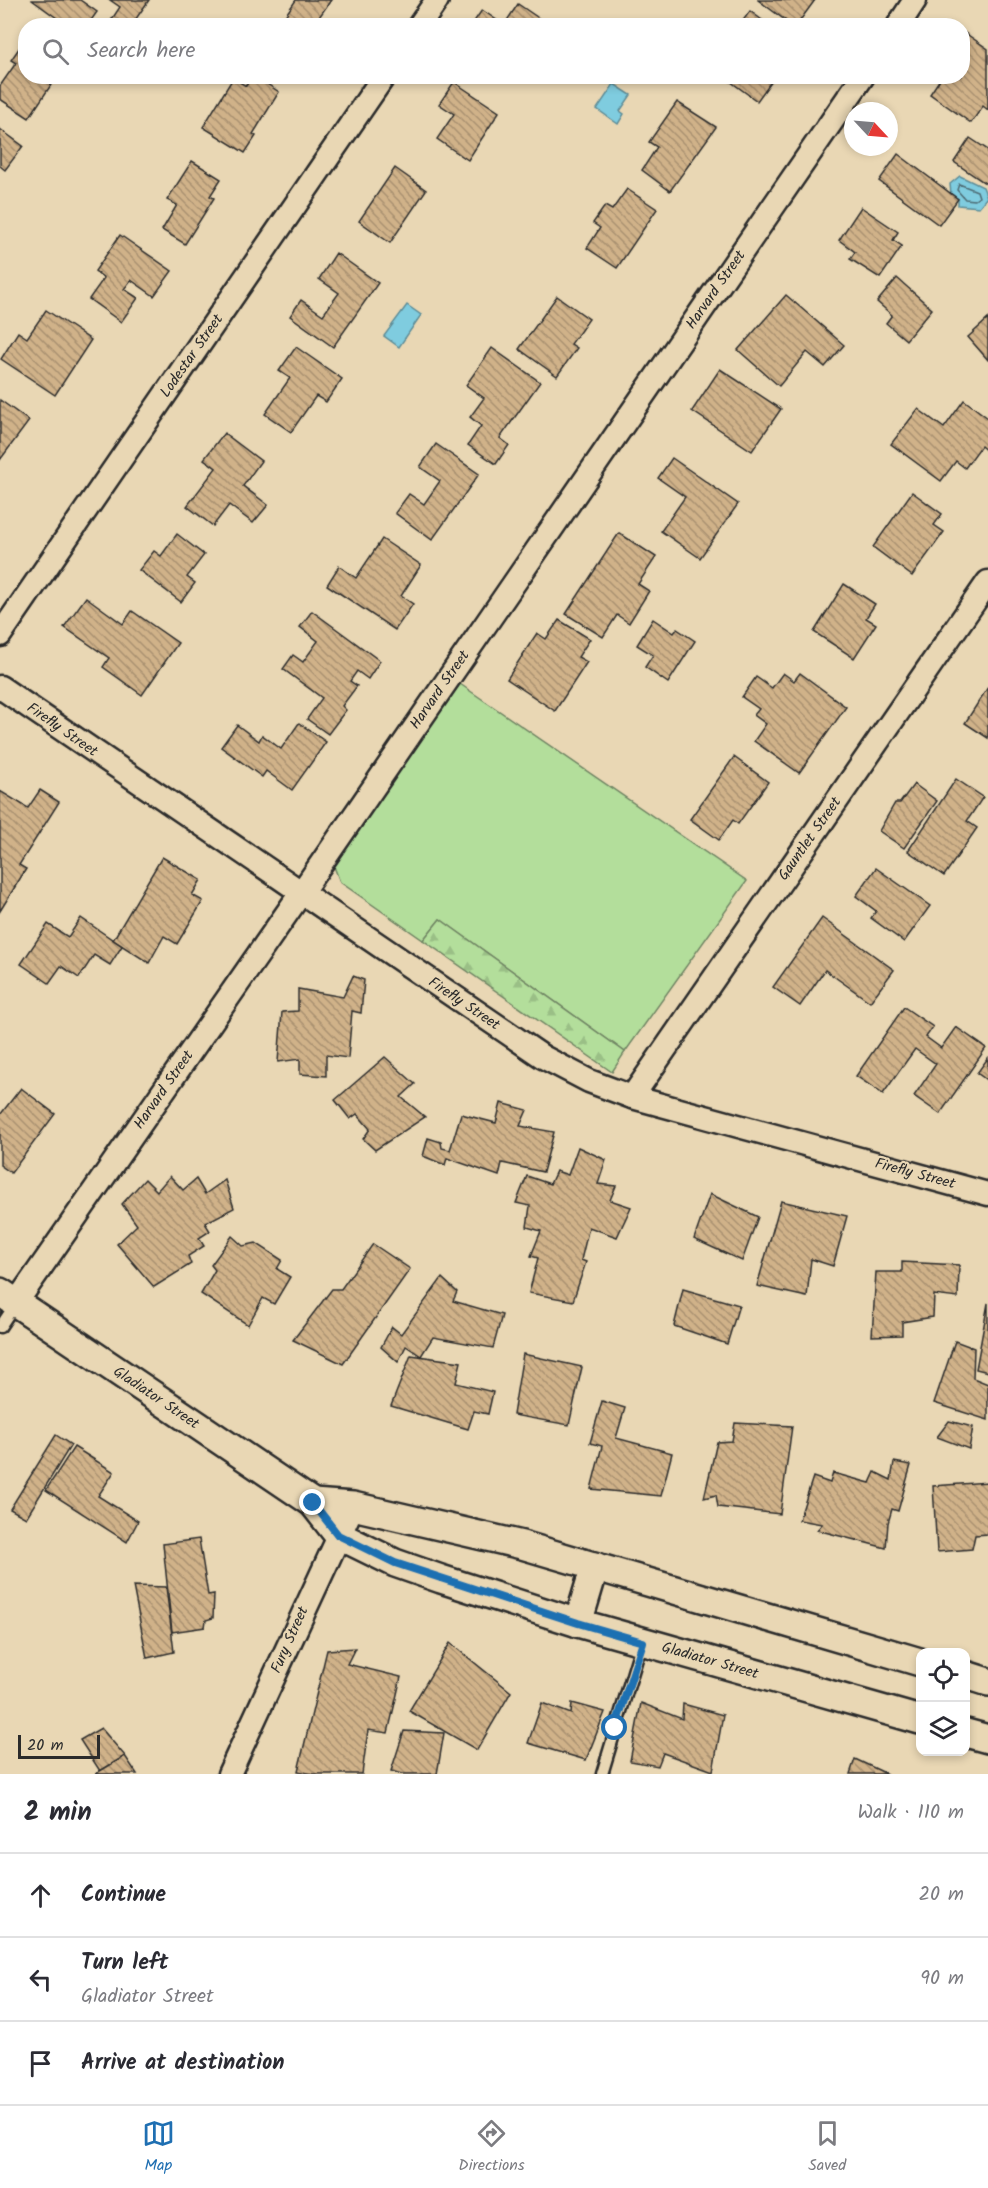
<!DOCTYPE html>
<html lang="en">
<head>
<meta charset="utf-8">
<style>
  body { margin:0; font-family:Kalam,sans-serif; background:#f2f2f3; color:#2b2b33 }
  .controls { position:absolute; right:18px; bottom:18px; display:grid; overflow:hidden; border-radius:12px; box-shadow:0 3px 9px #0003 }
  .controls button { width:54px; height:54px; display:grid; place-items:center; padding:0; border:0; border-bottom:2px solid #e1e1e2; background:#fff; color:#2b2b33; font:30px sans-serif }
  .compass { position:absolute; left:844px; top:102px; width:54px; height:54px; border-radius:50%; background:#fff; box-shadow:0 3px 9px #0003; rotate:116deg }
  .scale { position:absolute; left:18px; bottom:15px; width:82px; box-sizing:border-box; padding-left:6px; border:3px solid #2b2b2b; border-top:0; font-size:16px; line-height:21px; white-space:nowrap; color:#2b2b2b; -webkit-text-stroke:4px #e9d7b4; paint-order:stroke }
  .stop { position:absolute; width:18px; height:18px; margin:-14px; border:4px solid #1f6fb2; border-radius:50%; background:#fff }
  .stop.end { background:#1f6fb2; border-color:#fff; box-shadow:0 2px 6px #0008 }
  .list { margin:0; padding:0; list-style:none }
  h2 { display:flex; justify-content:space-between; align-items:center; height:78px; margin:0; padding:0 24px; font-size:26px }
  h2 small { font-size:20px; font-weight:400; color:#7c7c81 }
  .list li { display:grid; grid-template-columns:39px 1fr auto; gap:18px; align-items:center; box-sizing:border-box; height:84px; padding:0 24px; border-top:2px solid #e1e1e2 }
  .list b { display:block; font-size:22px; white-space:nowrap }
  .list p { margin:0; font-size:20px; white-space:nowrap; color:#7c7c81 }
  .list em { font-size:20px; font-style:normal; color:#7c7c81 }
  .icon { flex:none; width:33px; height:33px; fill:none; stroke:currentColor; stroke-width:2; stroke-linecap:round; stroke-linejoin:round }
  .map { position:relative; flex:none; width:988px; height:1774px; overflow:hidden }
  .search { position:absolute; background:#fff; box-shadow:0 3px 9px #0003; left:18px; right:18px; top:18px; height:66px; display:flex; align-items:center; gap:15px; box-sizing:border-box; padding:0 21px; border-radius:24px; color:#7c7c81; font-size:22px }
  .sheet { height:330px; background:#fff }
  nav { display:flex; justify-content:space-around; align-items:center; box-sizing:border-box; height:84px; border-top:2px solid #e1e1e2; background:#fff; font-size:16px; color:#7c7c81 }
  nav a { display:grid; justify-items:center; gap:3px }
  nav .on { color:#1f6fb2 }
  .map>svg:first-child { display:block }
</style>
</head>
<body>
<div class="map">
<svg width="988" height="1774" viewBox="0 0 988 1774">
  <defs>
    <pattern id="forest-firs" width="22" height="20" patternUnits="userSpaceOnUse" patternTransform="scale(1.5)"><rect width="22" height="20" fill="#b3de9b"/><path d="M5 1l3.5 6h-7zM16 11l3.5 6h-7z" fill="#9abf86"/></pattern>
    <pattern id="building-back-hatch" width="6" height="6" patternUnits="userSpaceOnUse" patternTransform="scale(1.5)"><rect width="6" height="6" fill="#d0b289"/><path d="M-1 5l2 2M0 0l6 6M5-1l2 2" fill="none" stroke="#a99170"/></pattern>
  </defs>
  <rect width="100%" height="100%" fill="#e9d7b4"/>
  <filter id="ink" filterUnits="userSpaceOnUse"><feTurbulence type="fractalNoise" baseFrequency=".0167" numOctaves="2"/><feDisplacementMap in="SourceGraphic" scale="12" xChannelSelector="R" yChannelSelector="G"/><feConvolveMatrix kernelMatrix="1 2 1 2 8 2 1 2 1" color-interpolation-filters="sRGB"/></filter>
  <g filter="url(#ink)">
    <path fill="#b3de9b" stroke="#6f8463" stroke-width="1.5" d="M460 684 747 881 625 1052 440 919 423 940 340 882 333 864Z"/>
    <path fill="url(#forest-firs)" stroke="#6f8463" stroke-width="1.5" d="M440 919 625 1052 612 1072 423 940Z"/>
    <g fill="#7fccdf" stroke="#5d8c97" stroke-width="1.5">
      <path d="M614 84 631 95 620 111 624 114 618 124 597 109Z"/>
      <path d="M960 176 983 187 987 197 979 207 958 205V199L951 194 950 184Z"/>
      <path d="M407 305 421 315 399 347 384 336Z"/>
    </g>
    <g fill="none" stroke-linecap="round" stroke-linejoin="round">
      <path stroke="#4d6b73" stroke-width="1.5" d="M959 184 977 191 979 197 975 200 965 199 957 190Z"/>
    </g>
    <g fill="url(#building-back-hatch)" stroke="#2b2b2b" stroke-width="1.5">
      <path d="M32 0H80L97 12 87 26H68Z"/>
      <path d="M110 0H149L131 26H116L110 22 120 7Z"/>
      <path d="M296 0H331L313 26H278Z"/>
      <path d="M758 0H815L796 26H793Z"/>
      <path d="M518 4 550 26H471L482 10 504 25Z"/>
      <path d="M750 11 770 26H739Z"/>
      <path d="M965 33 988 49V110L983 106 971 123 930 94 942 76H962V36Z"/>
      <path d="M26 38V76H57L29 118 0 99V86L16 63 11 60Z"/>
      <path d="M252 76H255L279 92 253 134 256 136 245 153 203 127 233 78 246 86Z"/>
      <path d="M723 76H775L757 101Z"/>
      <path d="M454 82 499 112 468 160 437 139 454 114 439 104Z"/>
      <path d="M677 102 716 127 670 191 642 170 657 147 649 142Z"/>
      <path d="M0 129 23 146 5 170 0 166Z"/>
      <path d="M970 138 988 150V185L954 162Z"/>
      <path d="M898 154 958 199 939 225 879 181Z"/>
      <path d="M192 161 221 179 210 196 214 198 185 244 162 230 177 205 167 200Z"/>
      <path d="M395 168 426 190 390 243 359 221Z"/>
      <path d="M627 189 657 209 617 268 587 248 600 228 593 223 605 206 612 210Z"/>
      <path d="M861 207 898 232 893 240 902 246 880 278 850 259 855 252 839 240Z"/>
      <path d="M120 235 172 271 154 296 131 280 124 289 138 298 121 322 89 299 104 278 95 271Z"/>
      <path d="M336 253 378 283 333 347 290 316 301 300 323 315 339 293 319 279Z"/>
      <path d="M897 278 932 309 906 340 886 323 892 315 877 302Z"/>
      <path d="M786 295 844 345 825 367 807 352 779 386 738 350Z"/>
      <path d="M557 296 589 319 571 344 577 348 557 376 519 349Z"/>
      <path d="M46 310 91 340 55 395 1 359 18 332 27 338Z"/>
      <path d="M988 319V360L968 337Z"/>
      <path d="M296 347 342 379 326 402 316 396 291 432 265 414 290 378 279 371Z"/>
      <path d="M492 348 540 382 500 438 509 445 496 464 468 445 481 426 470 417 484 398 466 385Z"/>
      <path d="M720 369 781 409 752 451 692 411Z"/>
      <path d="M0 400 29 421 0 460Z"/>
      <path d="M964 400 988 418V452L981 446 965 468 956 461 941 481 891 444 918 409 944 428Z"/>
      <path d="M224 433 261 461 243 486 268 505 253 523 229 505 213 526 187 506 216 468 204 459Z"/>
      <path d="M436 444 479 474 432 540 395 513 409 494 424 504 440 481 420 467Z"/>
      <path d="M672 458 738 504 700 558 661 531 685 497 658 478Z"/>
      <path d="M912 492 942 514 934 525 944 532 912 576 873 547Z"/>
      <path d="M619 533 656 557 638 584 649 591 629 623 617 615 603 637 566 614Z"/>
      <path d="M177 534 204 555 187 577 195 583 181 602 139 570 154 551 161 556Z"/>
      <path d="M382 539 421 565 401 596 413 604 395 630 327 585 339 566 356 578Z"/>
      <path d="M844 584 875 604 866 618 876 624 854 658 814 632Z"/>
      <path d="M86 597 123 624 132 611 178 643 142 695 103 667 109 658 64 627Z"/>
      <path d="M312 611 380 661 368 679 357 671 350 681 357 686 342 706 346 710 328 734 307 719 322 698 283 669 293 655 303 662 318 641 300 627Z"/>
      <path d="M653 619 674 633 677 629 695 641 668 683 645 667 653 655 637 645Z"/>
      <path d="M559 620 590 639 578 657 587 662 555 711 507 679 537 633 546 639Z"/>
      <path d="M783 673 794 681 800 673 846 707 799 773 754 741 766 724 754 715 759 709 742 697 756 677 772 688Z"/>
      <path d="M988 687V738L965 723Z"/>
      <path d="M299 723 326 742 292 790 266 771 262 777 221 747 237 725 259 741 262 735 281 749Z"/>
      <path d="M734 757 768 782 738 824 733 820 719 840 690 819Z"/>
      <path d="M956 779 983 797 967 821 977 828 944 876 908 851Z"/>
      <path d="M914 784 937 801 904 848 879 831 895 803H900Z"/>
      <path d="M40 790 59 802 19 865 26 869 0 911V791L28 808Z"/>
      <path d="M162 857 201 880 192 895 203 901 177 944 164 936 149 963 113 940Z"/>
      <path d="M876 868 930 906 904 942 871 918 876 911 856 896Z"/>
      <path d="M81 918 122 946 110 965 94 955 79 978 61 966 49 983 21 964 48 924 68 937Z"/>
      <path d="M822 918 894 970 870 1002 825 970 800 1006 773 987Z"/>
      <path d="M353 976 364 980 361 1013 352 1011 348 1058 326 1055V1076L300 1074V1059L278 1062 282 1012 298 1011V989L343 997Z"/>
      <path d="M904 1007 933 1027 926 1037 941 1048 956 1027 986 1048 940 1114 914 1096 936 1064 915 1049 883 1094 856 1076Z"/>
      <path d="M385 1057 415 1084 401 1097 425 1117 375 1150 363 1139 370 1129 357 1114 350 1119 335 1100Z"/>
      <path d="M988 1058V1081L977 1073Z"/>
      <path d="M21 1088 55 1114 11 1173 0 1165V1115Z"/>
      <path d="M501 1103 527 1110 520 1126 554 1132 543 1172 502 1163 499 1176 447 1158 445 1165 423 1156 428 1138 441 1142 442 1148 450 1150 461 1114 496 1123Z"/>
      <path d="M578 1147 606 1160 598 1184 616 1186 610 1200 631 1207 617 1237 589 1227 581 1260 586 1262 573 1301 529 1293 538 1258 531 1256 541 1231 527 1227 530 1206 516 1203 527 1176 550 1184 556 1171 568 1175Z"/>
      <path d="M170 1176 183 1190 196 1179 205 1194 225 1180 234 1208 205 1223 210 1231 199 1238 204 1246 188 1256 191 1264 154 1287 117 1244 137 1225 122 1204 145 1179 157 1191Z"/>
      <path d="M710 1194 758 1217 742 1261 694 1239Z"/>
      <path d="M781 1201 847 1216 833 1266 811 1259 807 1297 757 1286Z"/>
      <path d="M232 1236 243 1246 256 1243 282 1260 277 1269 290 1277 274 1304 263 1298 248 1325 201 1294 215 1270 211 1265Z"/>
      <path d="M373 1244 410 1269 343 1364 293 1340 332 1289H341Z"/>
      <path d="M902 1262 959 1265 958 1298 934 1295 933 1317 902 1322V1335L872 1336 876 1272H902Z"/>
      <path d="M442 1278 457 1292 453 1301 502 1315 493 1348 433 1337 421 1356 406 1346 398 1362 381 1347 392 1327 401 1334Z"/>
      <path d="M683 1289 739 1305 727 1344 674 1326Z"/>
      <path d="M988 1303V1372L976 1369Z"/>
      <path d="M955 1341 974 1348 973 1378 988 1384V1420L934 1403Z"/>
      <path d="M523 1354 582 1367 569 1425 513 1415Z"/>
      <path d="M411 1355 461 1362 456 1383 493 1392 488 1414 474 1411 468 1429 391 1406Z"/>
      <path d="M602 1401 625 1408 616 1438 672 1453 661 1496 591 1489 602 1446 590 1443Z"/>
      <path d="M949 1421 973 1427 969 1449 937 1437Z"/>
      <path d="M735 1423 792 1426 780 1514 718 1507 716 1495 704 1498 717 1442 732 1441Z"/>
      <path d="M56 1435 71 1445 26 1518 10 1509Z"/>
      <path d="M74 1447 114 1472 98 1496 138 1521 127 1542 46 1490Z"/>
      <path d="M894 1462 911 1465 898 1511 892 1509 888 1523 886 1548 817 1530 822 1524 799 1520 813 1477 830 1483 833 1473 870 1483 875 1472 891 1480Z"/>
      <path d="M988 1482V1534L975 1535 972 1549 937 1552 933 1486Z"/>
      <path d="M199 1539 208 1595 214 1594 213 1618 206 1620 205 1627 172 1632 163 1544Z"/>
      <path d="M133 1586 166 1587 174 1652 147 1658Z"/>
      <path d="M450 1643 511 1692 477 1750 409 1711Z"/>
      <path d="M355 1648 347 1664 401 1677 388 1733 368 1730 362 1774H313L298 1771 327 1650Z"/>
      <path d="M542 1703 571 1714 572 1703 605 1712 586 1760 528 1743Z"/>
      <path d="M641 1703 682 1719 683 1704 723 1715 713 1771 663 1753 658 1766 630 1761Z"/>
      <path d="M101 1728 125 1756 100 1771 80 1740Z"/>
      <path d="M404 1731 444 1733 437 1774H402L391 1771Z"/>
      <path d="M125 1756 137 1774H96L100 1771Z"/>
      <path d="M855 1759 887 1774H850Z"/>
    </g>
    <g fill="none" stroke-linecap="round" stroke-linejoin="round">
      <g stroke="#2b2b2b" stroke-width="15">
        <g id="service">
          <path d="M0 1327 16 1303"/>
          <path d="M602 1774 642 1642"/>
        </g>
      </g>
      <g stroke="#2b2b2b" stroke-width="27">
        <g id="minor">
          <path d="M419 26 437 0"/>
          <path d="M898 26 915 0"/>
          <path d="M0 635 384 76"/>
          <path d="M0 687 543 1057 589 1081 632 1097 988 1194"/>
          <path d="M632 1097 988 582"/>
          <path d="M16 1303 301 893 863 76"/>
          <path d="M229 1774 353 1506"/>
        </g>
      </g>
      <g stroke="#2b2b2b" stroke-width="32">
        <g id="tertiary">
          <path d="M0 1292 313 1503 338 1535 395 1563 441 1579 578 1623 920 1720"/>
          <path d="M313 1503 353 1506 522 1545 920 1662"/>
          <path d="M578 1623 595 1566"/>
          <path d="M966 1675 988 1682"/>
          <path d="M966 1733 988 1739"/>
        </g>
      </g>
      <use href="#service" stroke="#e9d7b4" stroke-width="10"/>
      <use href="#minor" stroke="#e9d7b4" stroke-width="22"/>
      <use href="#tertiary" stroke="#e9d7b4" stroke-width="27"/>
    </g>
  </g>
  <g fill="none" stroke-linecap="round" stroke-linejoin="round" filter="url(#ink)">
    <path stroke="#1f6fb2" stroke-width="8" d="M313 1503 338 1535 395 1563 578 1623 643 1642 615 1728"/>
  </g>
  <g text-anchor="middle" dominant-baseline="central" stroke-width="4.5" stroke-linejoin="round" paint-order="stroke">
    <g font-size="15" fill="#2b2b2b" stroke="#e9d7b4">
      <text transform="translate(716 290) rotate(-55)">Harvard Street</text>
      <text transform="translate(192 356) rotate(-55)">Lodestar Street</text>
      <text transform="translate(440 690) rotate(-55)">Harvard Street</text>
      <text transform="translate(62 730) rotate(35)">Firefly Street</text>
      <text transform="translate(810 839) rotate(-55)">Gauntlet Street</text>
      <text transform="translate(464 1004) rotate(34)">Firefly Street</text>
      <text transform="translate(164 1090) rotate(-55)">Harvard Street</text>
      <text transform="translate(915 1174) rotate(15)">Firefly Street</text>
      <text transform="translate(156 1398) rotate(34)">Gladiator Street</text>
      <text transform="translate(290 1640) rotate(-66)">Fury Street</text>
      <text transform="translate(710 1661) rotate(16)">Gladiator Street</text>
    </g>
  </g>
</svg>
<div class="controls">
<button><svg class="icon" aria-label="locate" viewBox="0 0 24 24"><circle cx="12" cy="12" r="6"/><path d="M12 2v4M12 18v4M2 12h4M18 12h4"/></svg></button>
<button><svg class="icon" aria-label="layers" viewBox="0 0 24 24"><path d="M12 4l9 5-9 5-9-5zM3 14l9 5 9-5"/></svg></button>
</div>
<svg class="compass" viewBox="-18 -18 36 36"><path d="M0-13l5 13h-10z" fill="#e53935"/><path d="M0 13l5-13h-10z" fill="#7c7c81"/></svg>
<div class="scale">20 m</div>
<div class="stop" style="left:615px;top:1728px"></div>
<div class="stop end" style="left:313px;top:1503px"></div>
<div class="search"><svg class="icon" aria-label="search" viewBox="0 0 24 24"><circle cx="10" cy="10" r="6"/><path d="M15 15l6 6"/></svg>Search here</div>
</div>
<section class="sheet">
<h2>2 min<small>Walk · 110 m</small></h2>
<ul class="list">
<li><svg class="icon" aria-label="ahead" viewBox="0 0 24 24"><path d="M12 20V5M6 11l6-6 6 6"/></svg><div><b>Continue</b></div><em>20 m</em></li>
<li><svg class="icon" aria-label="left" viewBox="0 0 24 24"><path d="M17 20v-9H6M10 6l-5 5 5 5"/></svg><div><b>Turn left</b><p>Gladiator Street</p></div><em>90 m</em></li>
<li><svg class="icon" aria-label="arrive" viewBox="0 0 24 24"><path d="M6 21V4h12l-3 4 3 4H6"/></svg><div><b>Arrive at destination</b></div></li>
</ul>
</section>
<nav>
<a class="on"><svg class="icon" aria-label="map" viewBox="0 0 24 24"><path d="M3 6l6-2 6 2 6-2v14l-6 2-6-2-6 2zM9 4v14M15 6v14"/></svg>Map</a>
<a><svg class="icon" aria-label="directions" viewBox="0 0 24 24"><path d="M12 3l9 9-9 9-9-9zM9 14v-3h6M13 9l2 2-2 2"/></svg>Directions</a>
<a><svg class="icon" aria-label="saved" viewBox="0 0 24 24"><path d="M7 4h10v16l-5-4-5 4z"/></svg>Saved</a>
</nav>
</body>
</html>
